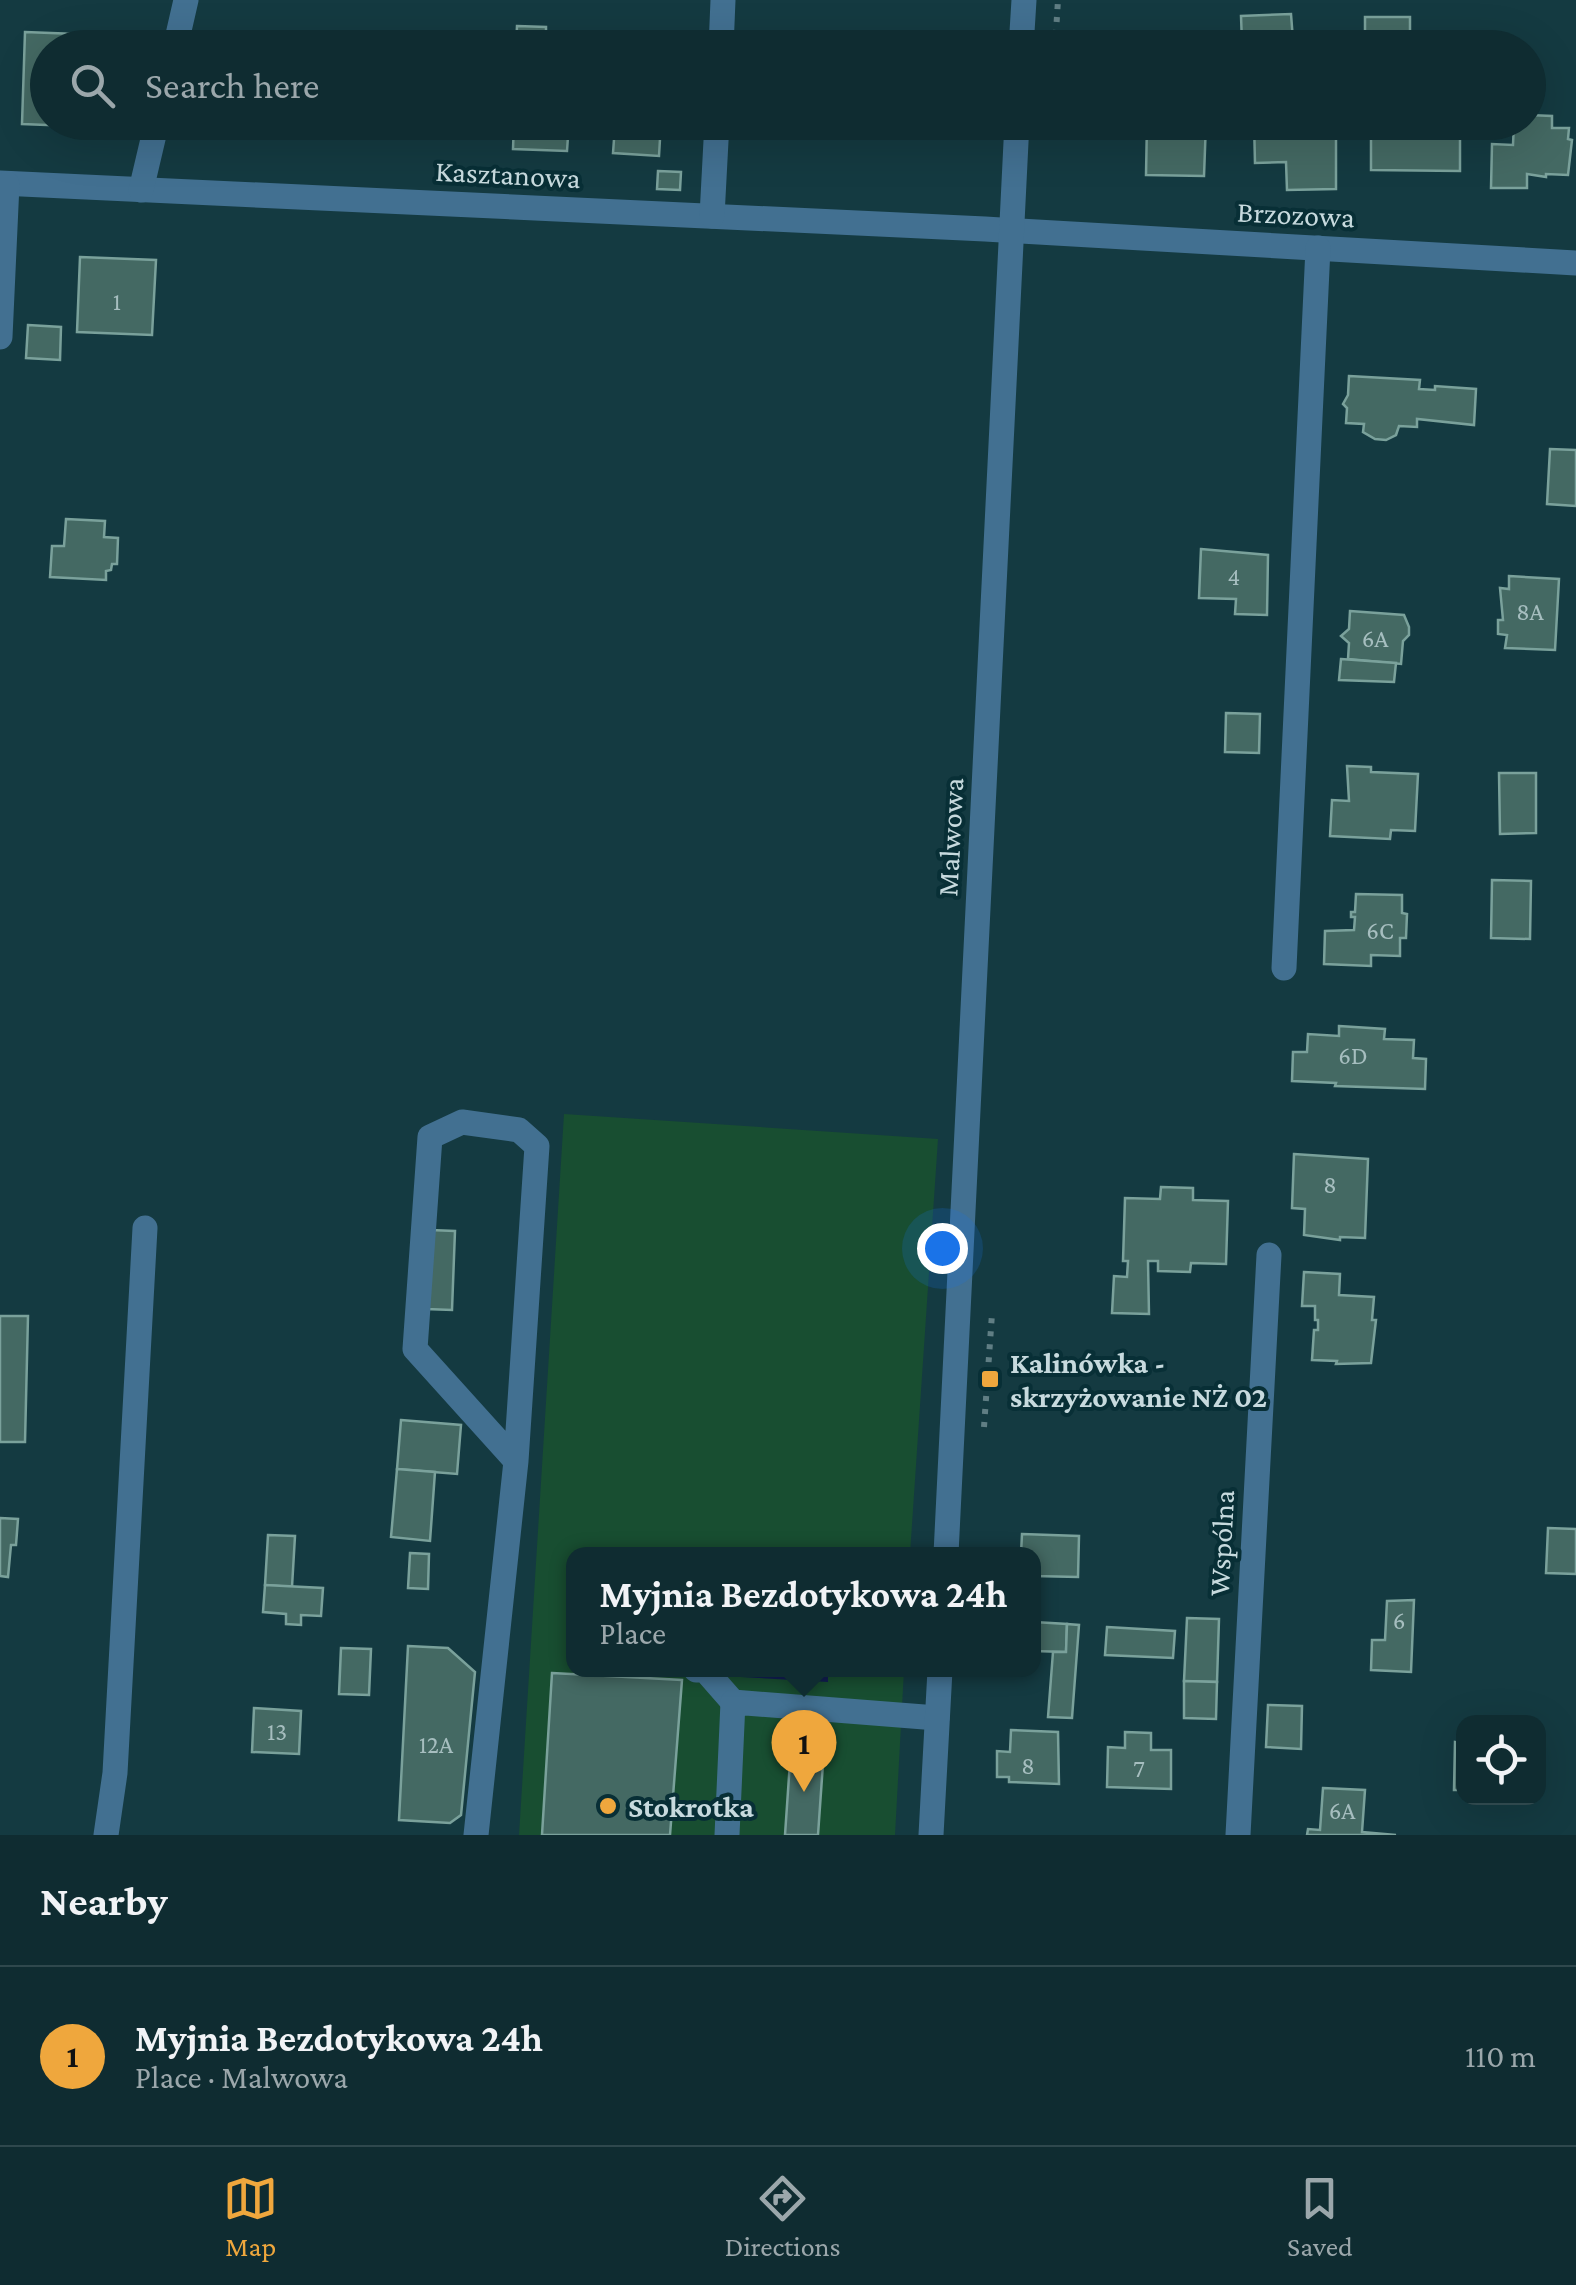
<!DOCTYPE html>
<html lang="en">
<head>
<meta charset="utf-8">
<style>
  body { margin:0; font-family:"Crimson Pro",serif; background:#1d383d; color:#f1f3f6 }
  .controls { position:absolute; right:30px; bottom:30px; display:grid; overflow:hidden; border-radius:20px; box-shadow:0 10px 40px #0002 }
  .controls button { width:90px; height:90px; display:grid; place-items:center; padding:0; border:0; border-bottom:2px solid #2f484d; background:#0f2c31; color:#f1f3f6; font:50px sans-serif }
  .you { position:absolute; left:942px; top:1248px; width:35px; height:35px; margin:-25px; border:8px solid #fff; border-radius:50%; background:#1a73e8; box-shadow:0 0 0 15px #1a73e833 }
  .badge { display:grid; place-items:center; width:65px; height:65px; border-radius:50%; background:#efa73d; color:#111; font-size:32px; font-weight:700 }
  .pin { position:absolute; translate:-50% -82px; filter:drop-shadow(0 2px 5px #0008) }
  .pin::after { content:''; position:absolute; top:52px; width:35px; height:30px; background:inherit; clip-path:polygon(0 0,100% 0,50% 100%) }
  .popup { position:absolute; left:566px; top:1547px; width:475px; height:130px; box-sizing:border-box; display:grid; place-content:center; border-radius:20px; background:#0f2c31; filter:drop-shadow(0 2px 8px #0005); font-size:32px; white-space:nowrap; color:#9ba7ab }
  .popup b { font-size:38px; color:#f1f3f6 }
  .popup::after { content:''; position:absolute; left:50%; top:100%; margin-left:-20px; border:20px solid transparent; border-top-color:#0f2c31 }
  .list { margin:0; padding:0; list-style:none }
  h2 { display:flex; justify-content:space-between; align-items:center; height:130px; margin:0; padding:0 40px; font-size:42px }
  h2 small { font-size:32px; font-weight:400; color:#9ba7ab }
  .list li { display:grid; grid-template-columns:65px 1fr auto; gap:30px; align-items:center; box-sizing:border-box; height:180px; padding:0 40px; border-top:2px solid #2f484d }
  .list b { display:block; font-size:38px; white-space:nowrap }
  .list p { margin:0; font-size:32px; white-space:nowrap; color:#9ba7ab }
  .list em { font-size:32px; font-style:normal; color:#9ba7ab }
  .icon { flex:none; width:55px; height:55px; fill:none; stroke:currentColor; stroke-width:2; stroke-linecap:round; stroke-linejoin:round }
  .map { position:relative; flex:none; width:1576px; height:1835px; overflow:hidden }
  .search { position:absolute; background:#0f2c31; box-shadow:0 10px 40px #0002; left:30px; right:30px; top:30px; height:110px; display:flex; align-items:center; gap:25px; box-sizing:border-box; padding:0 35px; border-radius:55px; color:#9ba7ab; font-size:38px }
  .sheet { height:310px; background:#0f2c31 }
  nav { display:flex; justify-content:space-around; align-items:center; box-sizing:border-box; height:140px; border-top:2px solid #2f484d; background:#0f2c31; font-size:28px; color:#9ba7ab }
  nav a { display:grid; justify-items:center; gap:5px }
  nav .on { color:#efa73d }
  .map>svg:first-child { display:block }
</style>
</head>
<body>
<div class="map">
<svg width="1576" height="1835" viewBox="0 0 1576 1835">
  <rect width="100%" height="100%" fill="#143a41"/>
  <path fill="#184e31" d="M564 1114 938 1139 910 1554H574V1670H904L895 1835H519Z"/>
  <path fill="#111e54" d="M742 1670H828V1682L741 1677Z"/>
  <g fill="#446963" stroke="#7aa19b" stroke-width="2.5">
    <path d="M1291 14 1293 40 1242 43 1241 16Z"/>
    <rect x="1365" y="17" width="45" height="31"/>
    <path d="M517 26 546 27V48H516Z"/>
    <path d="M25 32 76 34 75 47 83 48H48V122H72V126L22 124Z"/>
    <path d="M1149 39 1208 41V48H1149Z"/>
    <path d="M1528 115 1552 116V128H1569L1568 139 1572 140 1568 175 1546 174V177L1527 174V188H1491L1492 144 1513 145 1514 122H1528Z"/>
    <path d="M514 122H569L567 151 513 149Z"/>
    <path d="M612 122H661L659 156 613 153 615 126Z"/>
    <path d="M1147 122H1206L1204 176 1146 175Z"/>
    <path d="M1254 122H1316V134H1336V189L1287 190 1286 162 1255 163Z"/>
    <path d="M1401 122H1460V171L1371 170V138L1401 137Z"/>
    <path d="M658 171 681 172 680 190 657 189Z"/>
    <path d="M80 257 156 260 152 335 77 332Z"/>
    <path d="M28 325 61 327 60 360 26 358Z"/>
    <path d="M1349 376 1420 380 1419 389 1435 390V386L1476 389 1474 425 1417 419V427L1399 426 1396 435 1386 440 1375 439 1363 432 1364 424 1346 423 1347 408 1343 404 1348 395Z"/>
    <path d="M1550 449 1576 450V506L1547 504Z"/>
    <path d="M66 519 105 521 104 537 118 538 117 564H112L111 570 106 571V580L50 577 52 546H64Z"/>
    <path d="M1201 549 1268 555 1267 615 1235 614 1236 599 1199 598Z"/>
    <path d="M1509 576 1559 579 1555 650 1505 648 1507 635 1498 634V620H1503L1500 588 1509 589Z"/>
    <path d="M1350 611 1404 615 1409 627V635L1403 641 1401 664 1348 659 1349 643 1341 636 1349 629Z"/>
    <path d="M1341 659 1396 663 1394 682 1339 680Z"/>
    <path d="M1226 713 1260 714 1259 753 1225 752Z"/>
    <path d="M1347 766 1371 767V772L1418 774 1415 831 1391 830 1390 839 1330 836 1332 800 1349 801Z"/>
    <path d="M1499 773H1536V833L1500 834Z"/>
    <path d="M1492 880 1531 881 1530 939 1491 938Z"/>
    <path d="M1356 894 1402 895V913L1407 914 1406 938H1400V956L1371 955V966L1324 964 1325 931 1354 930 1355 917H1351V912H1355Z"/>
    <path d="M1339 1026 1385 1029 1384 1039 1414 1040 1413 1058 1426 1059 1425 1089 1335 1086 1336 1083 1292 1081 1293 1052H1307L1308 1034 1339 1036Z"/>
    <path d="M1294 1154 1368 1159 1365 1238 1340 1237V1240L1304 1235 1305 1209 1292 1208Z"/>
    <path d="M1161 1187 1193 1188V1200L1228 1201 1226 1264 1191 1263 1190 1272 1158 1271V1261H1148L1149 1314 1112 1313 1114 1276 1127 1277 1128 1261H1123L1125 1198 1160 1199Z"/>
    <path d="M430 1230 455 1231 452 1310 426 1309Z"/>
    <path d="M1304 1272 1340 1274 1339 1295 1374 1297 1372 1320H1376L1371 1363 1336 1364 1337 1361 1312 1360 1314 1330H1318V1320H1315V1306H1302Z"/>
    <path d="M0 1316H28L25 1442H0Z"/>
    <path d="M401 1420 461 1425 457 1474 397 1469Z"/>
    <path d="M397 1469 435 1472 430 1541 391 1537Z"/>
    <path d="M0 1518 18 1519 16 1545H11L8 1577 0 1576Z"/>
    <path d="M1548 1528 1576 1529V1574L1546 1573Z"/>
    <path d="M1022 1534 1079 1536 1078 1577 1034 1576V1554H1021Z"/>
    <path d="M268 1535 295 1536 292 1587 265 1585Z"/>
    <path d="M410 1553 429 1554 428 1589 408 1588Z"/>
    <path d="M265 1585 323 1588 321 1616 301 1615V1625L286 1624V1614L263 1612Z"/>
    <path d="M1414 1600 1411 1672 1371 1670 1372 1640H1385L1387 1601Z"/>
    <path d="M1187 1618 1219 1619 1217 1682 1184 1681Z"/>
    <path d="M1034 1622 1067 1624 1066 1652 1034 1651Z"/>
    <path d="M1067 1624 1079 1625 1072 1718 1048 1717 1053 1652H1066Z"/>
    <path d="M1107 1627 1175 1631 1173 1658 1105 1655Z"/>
    <path d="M408 1646 448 1648 475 1672 461 1815 450 1823 399 1820Z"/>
    <path d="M341 1648 371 1649 369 1695 339 1694Z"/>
    <path d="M552 1673 682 1680 670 1835H542Z"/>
    <path d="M1184 1681 1217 1682 1216 1719 1184 1718Z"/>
    <path d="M1268 1705 1302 1706 1301 1749 1266 1747Z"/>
    <path d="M254 1708 301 1711 299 1754 252 1752Z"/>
    <path d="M1011 1730 1058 1732 1059 1784 1009 1782V1777H997V1751L1010 1752Z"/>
    <path d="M1125 1732 1151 1733V1750H1171V1789L1107 1787 1108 1747 1125 1748Z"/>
    <path d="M1455 1742 1464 1743V1790H1454Z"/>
    <path d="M791 1747 824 1749 818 1835H785Z"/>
    <path d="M1323 1788 1365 1790 1362 1832 1396 1835H1307L1308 1829 1320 1830Z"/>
  </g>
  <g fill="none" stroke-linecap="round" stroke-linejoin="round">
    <g stroke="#607e84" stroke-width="6" stroke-dasharray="5 8" stroke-linecap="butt">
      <path d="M1055 48 1058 0"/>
      <path d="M984 1427 992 1314"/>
    </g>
    <g stroke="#427091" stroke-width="25">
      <path d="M175 48 186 0"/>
      <path d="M721 48 723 0"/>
      <path d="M1021 48 1024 0"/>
      <path d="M0 183 985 229 1576 263"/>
      <path d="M141 190 157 122"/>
      <path d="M712 216 717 122"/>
      <path d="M0 337 7 184"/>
      <path d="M1284 968 1318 248"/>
      <path d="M946 1554 1017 122"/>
      <path d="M696 1670H705L733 1702"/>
      <path d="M106 1835 115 1773 145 1228"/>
      <path d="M476 1835 516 1461 537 1146 519 1130 462 1122 430 1137 415 1349 516 1461"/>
      <path d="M727 1835 733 1702 937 1718"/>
      <path d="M931 1835 940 1670"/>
      <path d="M1238 1835 1269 1255"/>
    </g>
  </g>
  <g fill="#efa73d" stroke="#082f36" stroke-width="4">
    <rect x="980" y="1369" width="20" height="20" rx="5"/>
    <circle cx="608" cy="1806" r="10"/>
  </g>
  <g text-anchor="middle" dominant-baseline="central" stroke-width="8" stroke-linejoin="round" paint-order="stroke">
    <g font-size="25" fill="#a6bebf">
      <text x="117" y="301">1</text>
      <text x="1234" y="576">4</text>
      <text x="1530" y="611">8A</text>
      <text x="1375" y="638">6A</text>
      <text x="1380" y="930">6C</text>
      <text x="1353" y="1055">6D</text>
      <text x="1330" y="1184">8</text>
      <text x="1399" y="1620">6</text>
      <text x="277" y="1731">13</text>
      <text x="436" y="1744">12A</text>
      <text x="1028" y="1765">8</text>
      <text x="1139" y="1768">7</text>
      <text x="1342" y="1810">6A</text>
    </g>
    <g font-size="30" fill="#c7dade" stroke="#082f36">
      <text transform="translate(508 174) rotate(3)">Kasztanowa</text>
      <text transform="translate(1296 214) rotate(3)">Brzozowa</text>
      <text transform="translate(950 837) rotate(-87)">Malwowa</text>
      <text transform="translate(1221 1543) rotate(-87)">Wspólna</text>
    </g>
    <g font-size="30" font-weight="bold" fill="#c7dade" stroke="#082f36" text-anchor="start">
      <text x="1010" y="1362">Kalinówka -<tspan x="1010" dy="34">skrzyżowanie NŻ 02</tspan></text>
      <text x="628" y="1806">Stokrotka</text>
    </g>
  </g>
</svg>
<div class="controls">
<button><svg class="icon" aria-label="locate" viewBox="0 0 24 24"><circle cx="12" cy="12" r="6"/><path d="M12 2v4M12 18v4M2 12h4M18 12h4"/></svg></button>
</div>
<div class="you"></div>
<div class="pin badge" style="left:804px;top:1792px">1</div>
<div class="popup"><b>Myjnia Bezdotykowa 24h</b>Place</div>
<div class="search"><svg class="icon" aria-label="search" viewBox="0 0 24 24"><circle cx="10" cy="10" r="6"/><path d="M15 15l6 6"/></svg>Search here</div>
</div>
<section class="sheet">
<h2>Nearby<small></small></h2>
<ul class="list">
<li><span class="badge">1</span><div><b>Myjnia Bezdotykowa 24h</b><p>Place · Malwowa</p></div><em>110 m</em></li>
</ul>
</section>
<nav>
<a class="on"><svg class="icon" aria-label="map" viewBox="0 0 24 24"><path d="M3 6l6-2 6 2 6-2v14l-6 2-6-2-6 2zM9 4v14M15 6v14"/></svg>Map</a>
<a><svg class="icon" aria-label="directions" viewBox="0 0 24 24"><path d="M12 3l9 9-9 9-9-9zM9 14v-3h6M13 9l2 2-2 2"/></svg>Directions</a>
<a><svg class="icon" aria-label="saved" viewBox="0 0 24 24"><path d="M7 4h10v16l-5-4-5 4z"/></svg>Saved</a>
</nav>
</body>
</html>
